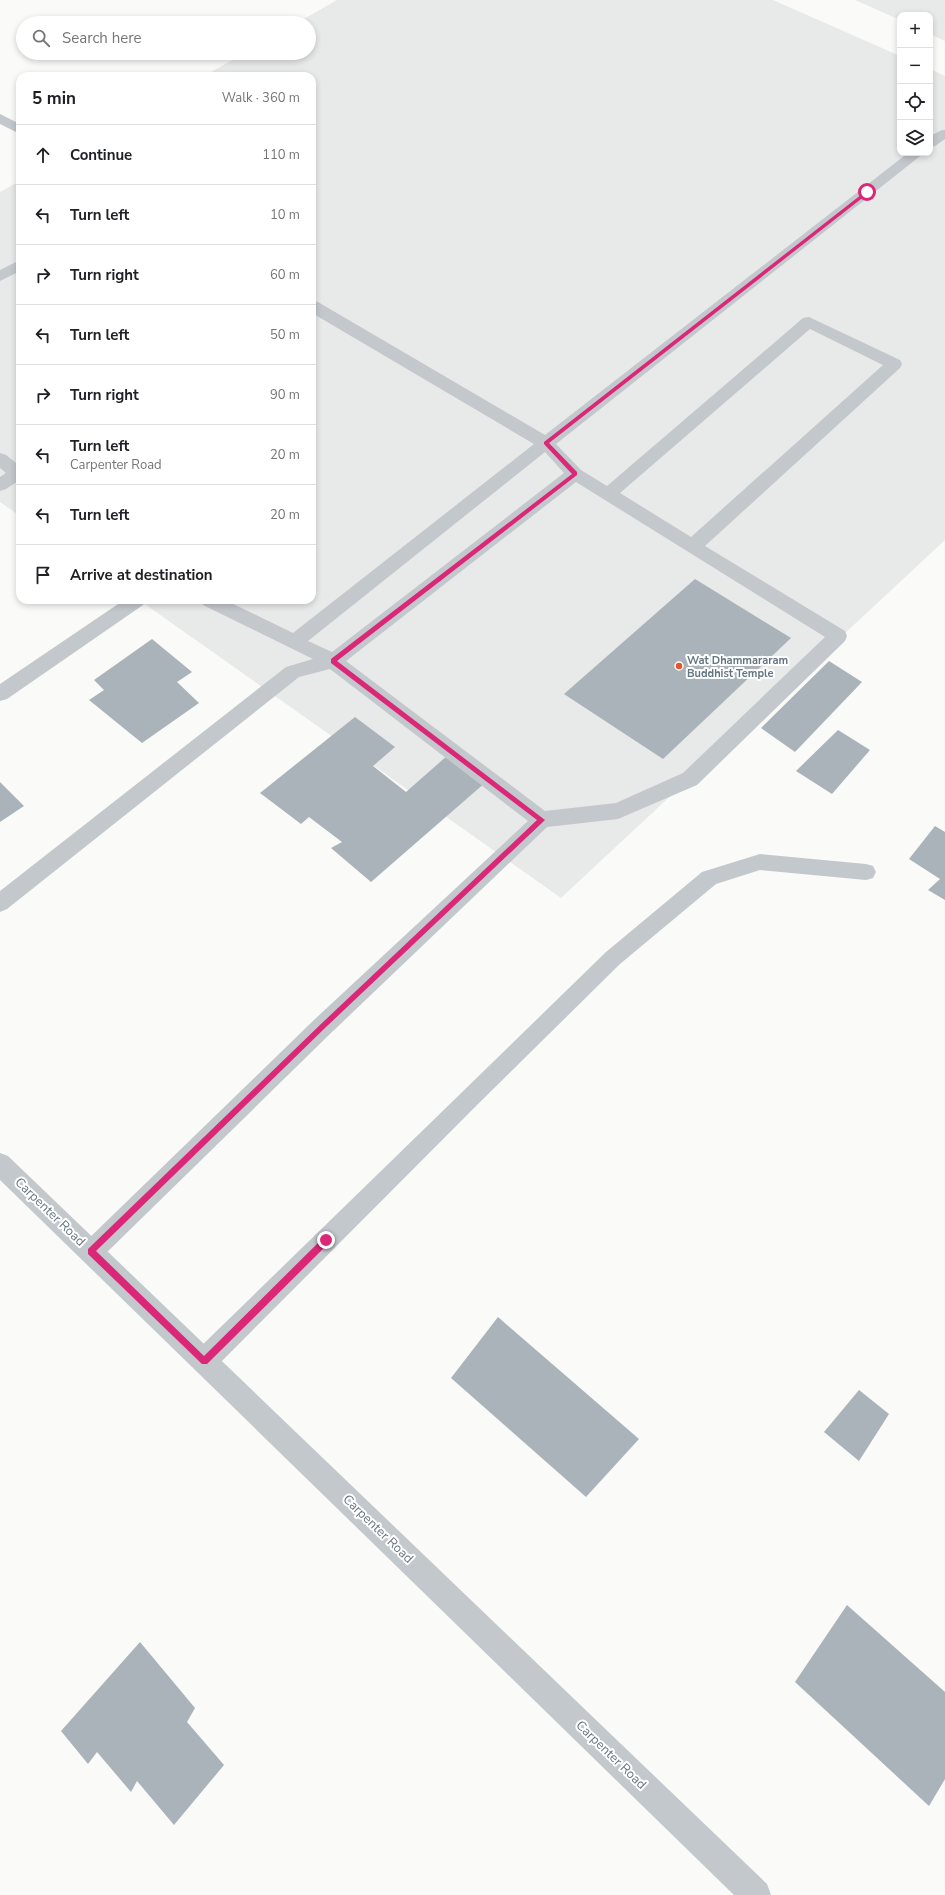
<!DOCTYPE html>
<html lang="en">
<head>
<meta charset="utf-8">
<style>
  body { margin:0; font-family:"Nunito Sans",sans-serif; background:#f6f6f6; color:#202124 }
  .controls { position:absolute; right:12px; top:12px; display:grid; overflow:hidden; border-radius:8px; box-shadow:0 2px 6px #0003 }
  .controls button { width:36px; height:36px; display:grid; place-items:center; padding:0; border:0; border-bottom:1px solid #e0e0e0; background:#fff; color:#202124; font:20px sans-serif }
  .stop { position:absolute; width:12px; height:12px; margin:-9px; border:3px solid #db2777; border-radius:50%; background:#fff }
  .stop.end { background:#db2777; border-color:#fff; box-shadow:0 1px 4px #0008 }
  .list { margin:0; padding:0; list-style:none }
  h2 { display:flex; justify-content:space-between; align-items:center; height:52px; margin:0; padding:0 16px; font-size:17px }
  h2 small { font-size:13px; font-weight:400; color:#757577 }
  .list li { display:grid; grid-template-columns:26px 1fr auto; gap:12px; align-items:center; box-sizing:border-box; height:60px; padding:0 16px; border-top:1px solid #e0e0e0 }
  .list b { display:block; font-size:15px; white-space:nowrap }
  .list p { margin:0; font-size:13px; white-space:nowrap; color:#757577 }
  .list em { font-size:13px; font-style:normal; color:#757577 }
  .icon { flex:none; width:22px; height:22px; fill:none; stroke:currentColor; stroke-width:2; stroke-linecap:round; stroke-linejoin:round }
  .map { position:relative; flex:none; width:945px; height:1895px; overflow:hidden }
  .search { position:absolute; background:#fff; box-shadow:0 2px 6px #0003; left:16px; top:16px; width:300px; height:44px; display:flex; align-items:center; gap:10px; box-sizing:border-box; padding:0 14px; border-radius:22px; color:#757577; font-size:15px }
  .panel { position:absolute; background:#fff; box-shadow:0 2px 6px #0003; left:16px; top:72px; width:300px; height:532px; border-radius:12px }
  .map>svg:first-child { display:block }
</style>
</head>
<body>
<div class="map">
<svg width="945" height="1895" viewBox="0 0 945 1895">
  <rect width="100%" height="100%" fill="#fafaf8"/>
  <g fill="#e8e9e9">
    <path d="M337 0H773L900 56V153H930V69L945 76V540L561 898 139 600H312V76H204L245 53H309V23H297Z"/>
    <path d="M855 0H945V41L930 34V15H900V20Z"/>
    <path d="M20 181V516L0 502V192Z"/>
  </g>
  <g fill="#aab3b9">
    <path d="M695 579 791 638 663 759 564 694Z"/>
    <path d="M152 639 192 672 177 682 199 703 142 743 89 700 104 690 94 680Z"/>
    <path d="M829 661 862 682 795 752 761 728Z"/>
    <path d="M355 717 395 747 373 766 406 792 448 755 486 782 371 882 331 848 342 842 309 817 301 824 260 793Z"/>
    <path d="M838 730 870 750 832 794 796 771Z"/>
    <path d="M0 782 24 806 0 822Z"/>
    <path d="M935 826 945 832V900L928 890 940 879 909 859Z"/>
    <path d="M498 1317 639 1439 586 1497 451 1378Z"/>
    <path d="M859 1390 889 1414 859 1461 824 1432Z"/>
    <path d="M847 1605 945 1692V1779L929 1806 795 1682Z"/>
    <path d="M140 1642 195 1708 187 1722 224 1765 174 1825 137 1781 131 1792 97 1752 88 1764 61 1731Z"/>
  </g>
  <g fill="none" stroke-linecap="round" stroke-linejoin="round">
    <g fill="#c3c8cc" fill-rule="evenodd">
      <path d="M0 114 20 124V134L0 124Z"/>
      <path d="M942 130H945V139L935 146 930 147V136Z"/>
      <path d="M908 153H924L556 444 581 470 607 486 803 318 809 317 900 360 902 364 900 368 705 546 845 631 847 636 845 641 697 785 618 819 547 827 331 1033 99 1260 91 1263 83 1260 79 1252 83 1244 315 1019 528 821 330 669 299 677 7 909 0 912V891L286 667 313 659 203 605 200 600H225L293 633 534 444 312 313V301L318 302 545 435ZM810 329 883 365 691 537 620 493ZM545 452 564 473 332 652 308 641ZM576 482 825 637 683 773 616 803 545 811 346 661Z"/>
      <path d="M20 260V271L0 281V270Z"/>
      <path d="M0 453 6 455 20 466V480L6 489 0 491V477L6 473 0 468Z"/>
      <path d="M124 600H146L143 605 7 699 0 701V684Z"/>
      <path d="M760 854 866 864 873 866 876 872 873 878 866 880 760 870 716 884 620 964 478 1104 213 1370 204 1373 195 1370 192 1361 195 1352 606 952 702 872Z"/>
    </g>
    <path fill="#c3c8cc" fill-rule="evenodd" d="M0 1153 8 1156 767 1884 771 1895H734L0 1180Z"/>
  </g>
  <path fill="#db2777" d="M866 191 870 192 549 443 577 472V475L337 661 545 820 325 1028 96 1251 204 1356 323 1238H329V1243L207 1364H202L88 1254V1249L321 1024 537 820 331 663V659L572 474 544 444V442Z"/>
  <circle fill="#e4572e" stroke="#fff" stroke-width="1.5" cx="679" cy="666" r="4"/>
  <g text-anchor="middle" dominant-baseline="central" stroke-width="4" stroke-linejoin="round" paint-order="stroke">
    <g font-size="11" font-weight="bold" fill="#657683" stroke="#fff" text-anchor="start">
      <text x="687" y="660">Wat Dhammararam<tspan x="687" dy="13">Buddhist Temple</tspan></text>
    </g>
    <g font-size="13" fill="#657683" stroke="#fff">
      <text transform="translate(50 1212) rotate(44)">Carpenter Road</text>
      <text transform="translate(378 1529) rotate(44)">Carpenter Road</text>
      <text transform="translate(611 1755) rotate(44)">Carpenter Road</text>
    </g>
  </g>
</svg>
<div class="controls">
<button>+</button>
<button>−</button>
<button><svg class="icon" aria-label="locate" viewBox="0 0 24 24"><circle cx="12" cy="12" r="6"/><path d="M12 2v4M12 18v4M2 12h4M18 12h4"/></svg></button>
<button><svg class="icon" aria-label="layers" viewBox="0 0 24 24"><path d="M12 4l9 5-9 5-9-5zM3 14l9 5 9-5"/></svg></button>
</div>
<div class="stop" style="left:867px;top:192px"></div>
<div class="stop end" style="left:326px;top:1240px"></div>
<div class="search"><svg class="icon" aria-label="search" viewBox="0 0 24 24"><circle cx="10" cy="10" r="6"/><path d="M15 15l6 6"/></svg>Search here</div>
<section class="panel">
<h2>5 min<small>Walk · 360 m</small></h2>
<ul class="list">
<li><svg class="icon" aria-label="ahead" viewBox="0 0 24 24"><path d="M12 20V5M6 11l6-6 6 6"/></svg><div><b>Continue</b></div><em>110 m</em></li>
<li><svg class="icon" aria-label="left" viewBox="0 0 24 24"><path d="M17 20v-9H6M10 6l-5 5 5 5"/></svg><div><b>Turn left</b></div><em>10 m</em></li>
<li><svg class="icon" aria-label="right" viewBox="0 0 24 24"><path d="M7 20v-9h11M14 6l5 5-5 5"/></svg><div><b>Turn right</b></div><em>60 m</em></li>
<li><svg class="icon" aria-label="left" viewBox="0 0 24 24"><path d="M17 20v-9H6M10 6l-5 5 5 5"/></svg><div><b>Turn left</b></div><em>50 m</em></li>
<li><svg class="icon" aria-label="right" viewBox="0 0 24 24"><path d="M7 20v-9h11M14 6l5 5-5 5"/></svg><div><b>Turn right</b></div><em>90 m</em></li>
<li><svg class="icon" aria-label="left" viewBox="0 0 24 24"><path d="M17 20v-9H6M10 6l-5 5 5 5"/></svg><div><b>Turn left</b><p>Carpenter Road</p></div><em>20 m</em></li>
<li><svg class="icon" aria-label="left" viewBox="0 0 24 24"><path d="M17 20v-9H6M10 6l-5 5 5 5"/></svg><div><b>Turn left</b></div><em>20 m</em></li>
<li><svg class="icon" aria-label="arrive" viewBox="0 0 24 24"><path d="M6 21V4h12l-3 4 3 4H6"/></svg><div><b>Arrive at destination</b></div></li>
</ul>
</section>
</div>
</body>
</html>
